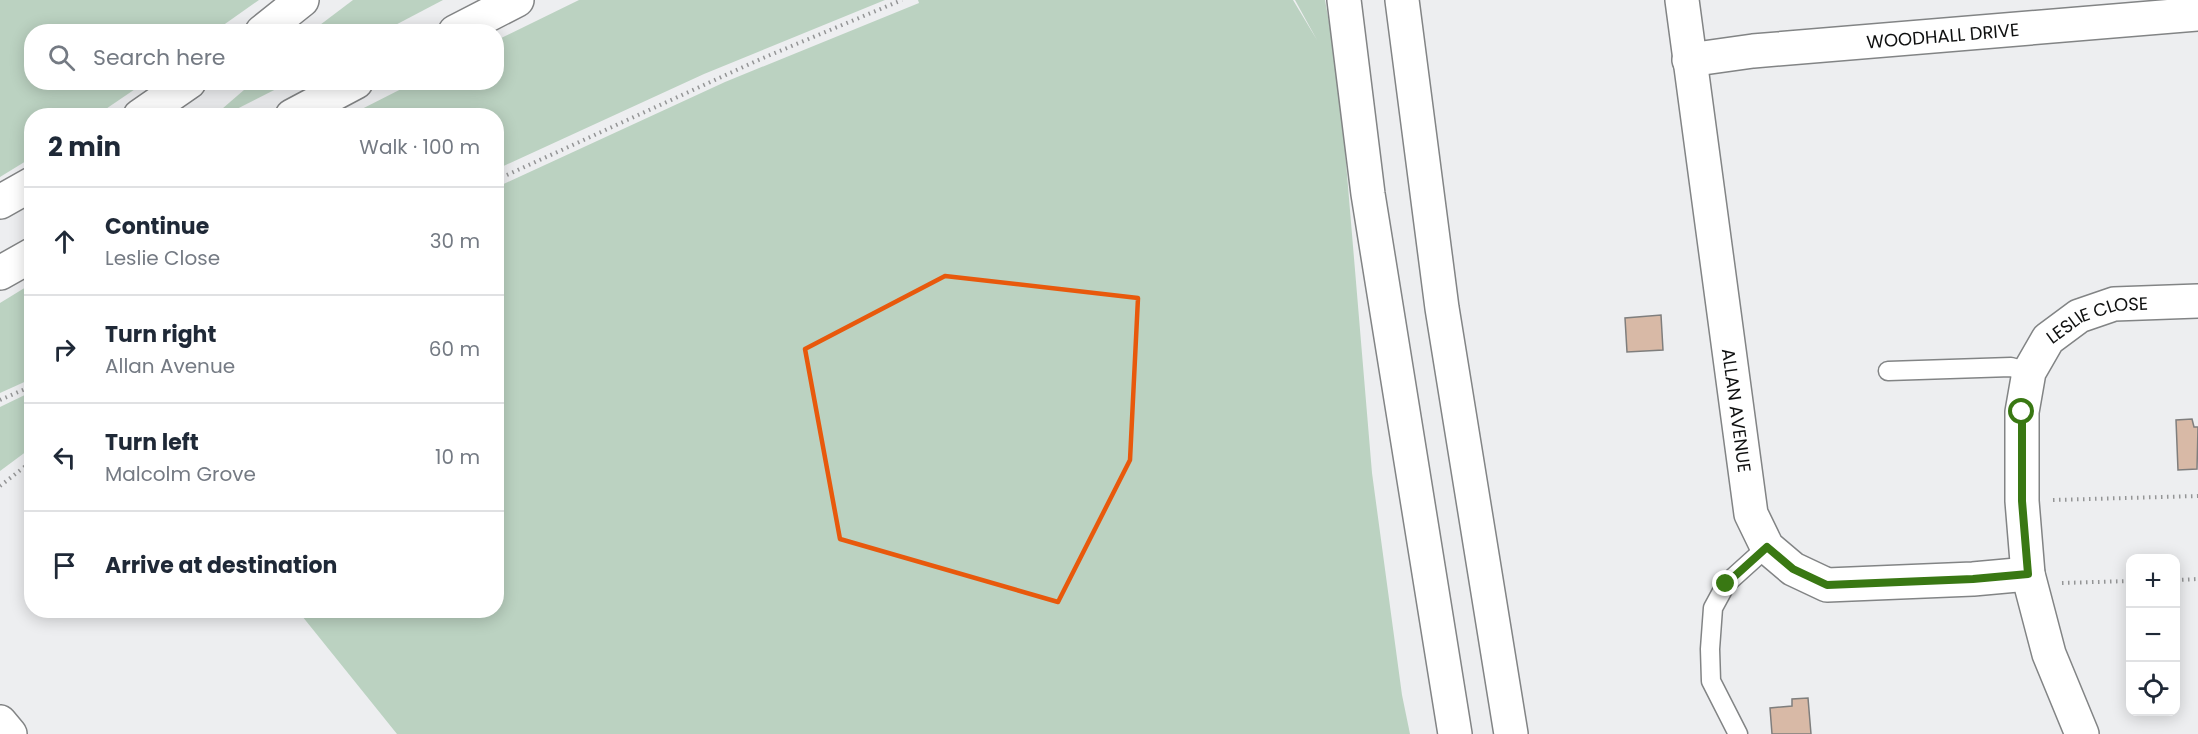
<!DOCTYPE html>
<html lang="en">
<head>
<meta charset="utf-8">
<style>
  body { margin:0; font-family:Poppins,sans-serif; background:#f6f6f7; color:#1f2937 }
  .controls { position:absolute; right:18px; bottom:18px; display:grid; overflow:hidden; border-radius:12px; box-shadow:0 3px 15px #0003 }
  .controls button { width:54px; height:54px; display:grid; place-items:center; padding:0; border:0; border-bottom:2px solid #e0e1e3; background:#fff; color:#1f2937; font:30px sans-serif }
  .stop { position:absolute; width:18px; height:18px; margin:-14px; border:4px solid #397813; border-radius:50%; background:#fff }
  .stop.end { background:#397813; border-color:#fff; box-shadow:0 2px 6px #0008 }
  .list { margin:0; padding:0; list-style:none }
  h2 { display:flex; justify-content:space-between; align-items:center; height:78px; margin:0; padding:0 24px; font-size:26px }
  h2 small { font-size:20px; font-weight:400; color:#747a83 }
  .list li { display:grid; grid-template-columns:39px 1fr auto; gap:18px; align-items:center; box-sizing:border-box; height:108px; padding:0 24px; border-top:2px solid #e0e1e3 }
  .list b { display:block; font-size:22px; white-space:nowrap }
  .list p { margin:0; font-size:20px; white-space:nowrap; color:#747a83 }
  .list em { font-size:20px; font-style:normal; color:#747a83 }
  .icon { flex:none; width:33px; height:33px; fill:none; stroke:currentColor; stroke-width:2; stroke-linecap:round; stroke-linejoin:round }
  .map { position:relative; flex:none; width:2198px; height:734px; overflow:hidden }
  .search { position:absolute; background:#fff; box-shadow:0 3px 15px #0003; left:24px; top:24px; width:480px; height:66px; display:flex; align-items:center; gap:15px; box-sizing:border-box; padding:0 21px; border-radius:24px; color:#747a83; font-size:22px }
  .panel { position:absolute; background:#fff; box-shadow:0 3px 15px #0003; left:24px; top:108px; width:480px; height:510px; border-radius:24px }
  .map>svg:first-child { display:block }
</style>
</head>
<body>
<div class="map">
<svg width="2198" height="734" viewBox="0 0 2198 734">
  <rect width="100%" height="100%" fill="#edeef0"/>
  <g fill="#bbd2c1">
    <path d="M0 0H259L215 31 32 32V82L144 83 97 115 32 116 31 158 0 177Z"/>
    <path d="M353 0H443L384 31H312Z"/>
    <path d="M579 0H885L704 74 497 169 496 116 350 115 413 83 496 82 497 40Z"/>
    <path d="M918 0H1293L1317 40 1295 0H1325L1339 79 1372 473 1402 695 1410 734H397L298 611 496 610 497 187 725 82 919 3Z"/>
    <path d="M252 83H288L225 115H215Z"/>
    <path d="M31 284V379L0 393V303Z"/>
    <path d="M31 392V448L0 471V407Z"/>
  </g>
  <g fill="#d8b9a6" stroke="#7f7e7d" stroke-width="1.5">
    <path d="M1661 315 1663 350 1627 352 1625 318Z"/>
    <path d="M2192 419 2194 427H2198L2197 469 2178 470 2176 420Z"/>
    <path d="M1808 698 1811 734H1772L1770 708 1792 706V699Z"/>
  </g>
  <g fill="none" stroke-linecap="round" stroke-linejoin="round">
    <g stroke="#828485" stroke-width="21">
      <g id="service">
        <path d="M1888 371 2011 367 2029 372"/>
        <path d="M1738 734 1711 681 1710 649 1713 608 1726 584 1767 547"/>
      </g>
    </g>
    <g stroke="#828485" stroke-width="36">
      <g id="minor">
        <path id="s1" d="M1682 0 1751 514 1767 547 1793 569 1827 585 1973 579 2028 574"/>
        <path id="s2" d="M1689 60 1753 51 2198 14"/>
        <path id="s3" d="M2082 734 2049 654 2028 574 2022 501V412L2029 372 2048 339 2079 316 2114 304 2198 301"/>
      </g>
    </g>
    <g stroke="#828485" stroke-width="36">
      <path id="tertiary" d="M0 722 10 734"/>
    </g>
    <g stroke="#828485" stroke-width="36">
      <g id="trunk">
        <path d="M1344 0 1368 194 1455 734"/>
        <path d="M1402 0 1442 308 1511 734"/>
        <path d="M262 32 302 0"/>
        <path d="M455 32 517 0"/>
        <path d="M140 116 189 82"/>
        <path d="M292 116 356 82"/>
        <path d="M0 202 32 184"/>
        <path d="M0 273 32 255"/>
      </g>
    </g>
    <g stroke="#949596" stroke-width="4" stroke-dasharray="1.5 4.5" stroke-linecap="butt">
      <path d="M496 180 763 58 902 0"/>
      <path d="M0 400 32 386"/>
      <path d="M0 486 32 461"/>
      <path d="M2053 500 2198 496"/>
      <path d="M2176 580 2198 579"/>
      <path d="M2062 583 2130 581"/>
    </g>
    <use href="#service" stroke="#fff" stroke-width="18"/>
    <use href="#minor" stroke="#fff" stroke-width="33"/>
    <use href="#tertiary" stroke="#fff" stroke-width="33"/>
    <use href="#trunk" stroke="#fff" stroke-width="33"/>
  </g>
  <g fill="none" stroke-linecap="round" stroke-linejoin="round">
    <path stroke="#397813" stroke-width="8" d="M1726 584 1767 547 1793 569 1827 585 1973 579 2028 574 2022 501V412"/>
  </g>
  <path fill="none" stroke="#e8590c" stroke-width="4.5" stroke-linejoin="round" d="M945 276 1138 298 1130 460 1058 602 840 539 805 349Z"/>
  <g text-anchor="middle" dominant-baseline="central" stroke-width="5" stroke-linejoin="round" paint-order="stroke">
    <g font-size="18" fill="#0e0f0f" stroke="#fafcfd">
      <text stroke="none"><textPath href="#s2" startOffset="255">WOODHALL DRIVE</textPath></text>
      <text stroke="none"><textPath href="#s3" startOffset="465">LESLIE CLOSE</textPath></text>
      <text stroke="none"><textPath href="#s1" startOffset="414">ALLAN AVENUE</textPath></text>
    </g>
  </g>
</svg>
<div class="controls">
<button>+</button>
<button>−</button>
<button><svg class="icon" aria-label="locate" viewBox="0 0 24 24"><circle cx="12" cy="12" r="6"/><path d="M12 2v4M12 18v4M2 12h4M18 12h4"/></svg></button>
</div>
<div class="stop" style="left:2022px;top:412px"></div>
<div class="stop end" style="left:1726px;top:584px"></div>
<div class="search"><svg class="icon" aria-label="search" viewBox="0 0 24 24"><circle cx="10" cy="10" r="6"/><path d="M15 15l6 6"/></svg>Search here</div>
<section class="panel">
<h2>2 min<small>Walk · 100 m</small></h2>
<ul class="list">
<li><svg class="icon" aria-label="ahead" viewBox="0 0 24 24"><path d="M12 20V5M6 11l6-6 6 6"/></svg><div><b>Continue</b><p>Leslie Close</p></div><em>30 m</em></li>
<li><svg class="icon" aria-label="right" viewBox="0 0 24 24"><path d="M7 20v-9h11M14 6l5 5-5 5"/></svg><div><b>Turn right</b><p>Allan Avenue</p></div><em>60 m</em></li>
<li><svg class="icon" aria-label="left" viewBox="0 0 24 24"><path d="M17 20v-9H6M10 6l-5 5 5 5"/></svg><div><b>Turn left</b><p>Malcolm Grove</p></div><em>10 m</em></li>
<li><svg class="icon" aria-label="arrive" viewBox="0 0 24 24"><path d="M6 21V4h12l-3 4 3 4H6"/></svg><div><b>Arrive at destination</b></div></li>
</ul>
</section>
</div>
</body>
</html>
